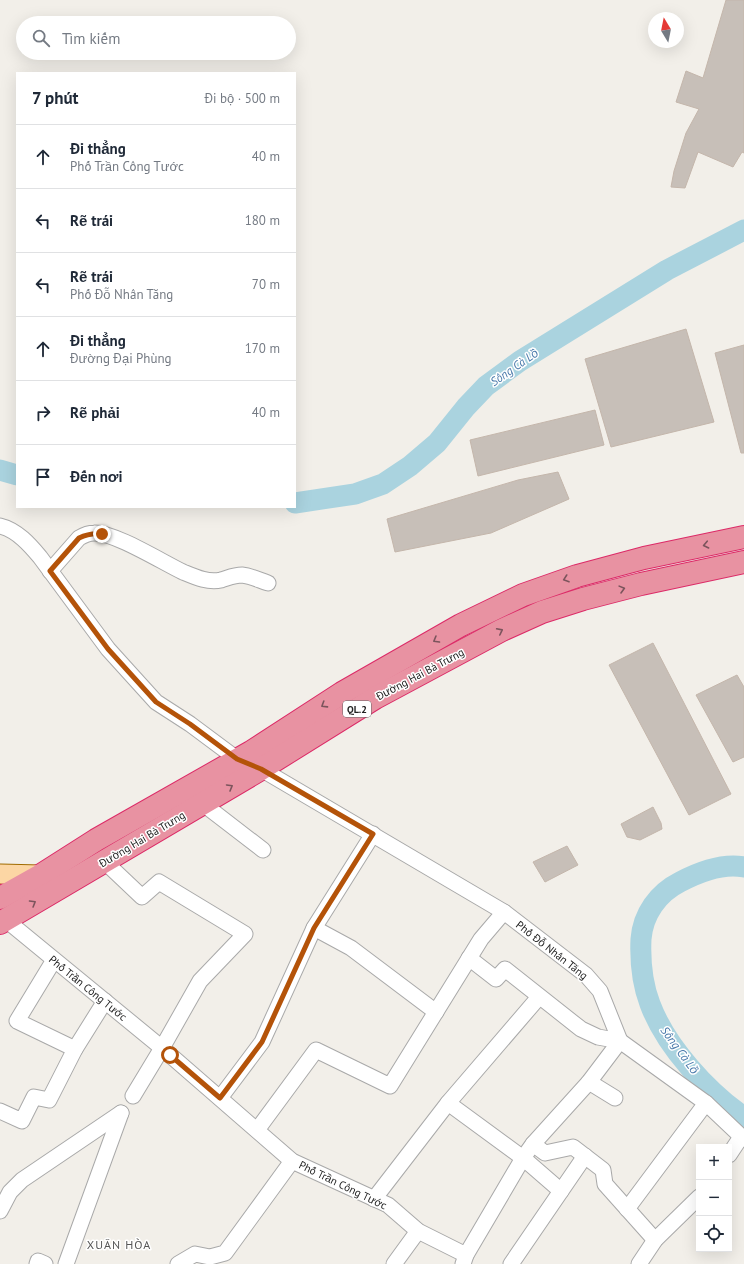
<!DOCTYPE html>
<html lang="vi">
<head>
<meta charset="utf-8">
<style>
  body { margin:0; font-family:"PT Sans",sans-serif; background:#f6f6f7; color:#1f2937 }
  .controls { position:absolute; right:12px; bottom:12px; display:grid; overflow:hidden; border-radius:0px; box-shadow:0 4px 16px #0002 }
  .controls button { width:36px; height:36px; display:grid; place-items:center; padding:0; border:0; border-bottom:1px solid #e0e1e3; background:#fff; color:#1f2937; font:20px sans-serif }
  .compass { position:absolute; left:648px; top:12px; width:36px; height:36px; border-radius:50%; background:#fff; box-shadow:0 4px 16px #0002; rotate:350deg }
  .stop { position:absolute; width:12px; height:12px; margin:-9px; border:3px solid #b45309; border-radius:50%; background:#fff }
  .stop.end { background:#b45309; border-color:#fff; box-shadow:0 1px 4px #0008 }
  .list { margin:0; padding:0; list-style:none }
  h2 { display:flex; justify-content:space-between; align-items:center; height:52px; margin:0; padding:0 16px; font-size:17px }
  h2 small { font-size:13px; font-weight:400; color:#747a83 }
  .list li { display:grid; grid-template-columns:26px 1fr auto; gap:12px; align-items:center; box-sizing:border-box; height:64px; padding:0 16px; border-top:1px solid #e0e1e3 }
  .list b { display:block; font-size:15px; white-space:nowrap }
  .list p { margin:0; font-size:13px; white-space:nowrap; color:#747a83 }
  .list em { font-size:13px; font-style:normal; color:#747a83 }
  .icon { flex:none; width:22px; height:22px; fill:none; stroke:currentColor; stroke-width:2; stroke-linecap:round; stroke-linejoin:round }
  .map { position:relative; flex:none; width:744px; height:1264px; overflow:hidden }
  .search { position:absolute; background:#fff; box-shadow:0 4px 16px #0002; left:16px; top:16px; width:280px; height:44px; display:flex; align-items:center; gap:10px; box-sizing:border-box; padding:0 14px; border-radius:22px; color:#747a83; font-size:15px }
  .panel { position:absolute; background:#fff; box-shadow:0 4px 16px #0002; left:16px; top:72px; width:280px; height:436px; border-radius:0px }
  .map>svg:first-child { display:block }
</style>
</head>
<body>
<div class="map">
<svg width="744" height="1264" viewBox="0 0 744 1264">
  <rect width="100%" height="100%" fill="#f2efe9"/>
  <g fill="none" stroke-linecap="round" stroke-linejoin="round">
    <g stroke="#aad3df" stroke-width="21">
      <path d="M0 470 17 475"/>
      <path d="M295 503 355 494 383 484 410 466 437 443 466 407 486 386 520 361 667 270 744 230"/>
      <path d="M744 867C723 863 699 872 680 882 658 893 643 914 641 939 640 961 642 983 650 1004 666 1047 708 1092 744 1117"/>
    </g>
  </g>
  <g fill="#c7bfb8" stroke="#c4b6ab">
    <path d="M726 0H744V153L742 152 733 167 698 152 685 188 671 187 674 171 686 133 699 109 676 102 686 71 703 78Z"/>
    <path d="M686 329 714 422 611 447 585 359Z"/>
    <path d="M744 345V453H741L715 353Z"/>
    <path d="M595 410 604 445 478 476 470 440Z"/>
    <path d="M558 472 569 499 491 533 395 552 387 519 518 480Z"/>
    <path d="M653 643 731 794 689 815 609 665Z"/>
    <path d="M737 675 744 687V757L733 762 696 695Z"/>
    <path d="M653 807 661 823 662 829 640 840 627 837 621 824Z"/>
    <path d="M567 846 578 865 545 882 533 862Z"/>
  </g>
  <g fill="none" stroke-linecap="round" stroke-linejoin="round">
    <g stroke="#a9a9a9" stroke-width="17">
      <g id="minor">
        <path d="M0 526C17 530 30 545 40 557L108 649 156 702 190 724 237 759 261 769 504 912 586 975 600 991 620 1041 589 1082 533 1144 523 1158 466 1255 463 1264"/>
        <path d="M50 571 79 538C84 535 88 533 94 533 114 532 162 562 183 572 195 577 208 583 221 580 228 578 234 575 242 575 251 576 259 580 268 583"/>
        <path d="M202 803 263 850"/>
        <path d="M104 861 142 897 159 882 245 934 200 981 162 1048 133 1096"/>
        <path d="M6 920 162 1048 292 1161 388 1205 418 1231 466 1255"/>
        <path d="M314 928 351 948 436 1012"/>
        <path d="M469 958 496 979 505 969 581 1029 598 1037 620 1041 706 1103 744 1139"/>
        <path d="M54 960 17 1021 75 1049"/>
        <path d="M589 1082 615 1098"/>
        <path d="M220 1098 262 1042 314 928 373 834"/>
        <path d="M448 1103 523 1158 561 1191"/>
        <path d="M0 1111 22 1121 34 1097 49 1100 75 1049 105 1001"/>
        <path d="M257 1130 316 1050 390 1086 481 939 504 912"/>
        <path d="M533 1144 545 1153 573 1147 603 1170 605 1184 655 1240"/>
        <path d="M729 1155 741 1137"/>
        <path d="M374 1199 448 1103 539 997"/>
        <path d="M627 1209 706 1103"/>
        <path d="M0 1211 10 1192 22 1180 121 1113"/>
        <path d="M37 1264 38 1261 45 1264"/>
        <path d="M66 1264 121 1113"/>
        <path d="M178 1264 195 1254 210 1257 225 1253 292 1161"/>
        <path d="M394 1264 418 1231"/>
        <path d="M511 1264 585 1156"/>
        <path d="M639 1264 655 1240 699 1197"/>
      </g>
    </g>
    <g stroke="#a06b00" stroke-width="21">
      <path id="major" d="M0 874 41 875"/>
    </g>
    <g stroke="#dc2a67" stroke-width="24">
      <g id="highway">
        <path d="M0 898 41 875 96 840 251 752 342 693 461 625 523 595 577 576 644 558 744 537"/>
        <path d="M0 923 261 769 375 698 502 630 542 612 583 599 641 584 744 562"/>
      </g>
    </g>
    <use href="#minor" stroke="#fff" stroke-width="15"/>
    <use href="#major" stroke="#fcd6a4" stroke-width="19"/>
    <use href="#highway" stroke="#e892a2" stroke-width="22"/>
  </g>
  <defs><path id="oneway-chevron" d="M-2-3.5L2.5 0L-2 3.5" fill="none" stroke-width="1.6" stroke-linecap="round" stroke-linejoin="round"/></defs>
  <g stroke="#7b545c">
    <use href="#oneway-chevron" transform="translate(706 545) rotate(168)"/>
    <use href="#oneway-chevron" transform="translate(566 579) rotate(161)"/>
    <use href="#oneway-chevron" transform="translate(622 589) rotate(-15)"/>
    <use href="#oneway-chevron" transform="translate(500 631) rotate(-27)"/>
    <use href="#oneway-chevron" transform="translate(436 640) rotate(150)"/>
    <use href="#oneway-chevron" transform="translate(324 705) rotate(148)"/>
    <use href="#oneway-chevron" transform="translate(230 787) rotate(-30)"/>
    <use href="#oneway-chevron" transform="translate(33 903) rotate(-31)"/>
  </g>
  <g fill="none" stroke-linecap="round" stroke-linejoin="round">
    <path stroke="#b45309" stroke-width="5" d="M102 534C93 533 87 534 79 538L50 571 108 649 156 702 190 724 237 759 261 769 373 834 314 928 262 1042 220 1098 170 1055"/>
  </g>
  <g text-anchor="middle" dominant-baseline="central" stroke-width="3" stroke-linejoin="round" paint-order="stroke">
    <rect fill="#fff" stroke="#646464" stroke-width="1" x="343" y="701" width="28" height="16" rx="3"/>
    <g font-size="10" font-weight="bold" fill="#222">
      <text x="357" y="709">QL.2</text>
    </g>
    <g font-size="11" fill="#222" stroke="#fff">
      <text transform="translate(420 674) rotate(-28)">Đường Hai Bà Trưng</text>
      <text transform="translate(142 839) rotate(-31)">Đường Hai Bà Trưng</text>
      <text transform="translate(552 950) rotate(38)">Phố Đỗ Nhân Tăng</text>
      <text transform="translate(88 988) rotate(39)">Phố Trần Công Tước</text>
      <text transform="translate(343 1185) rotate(26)">Phố Trần Công Tước</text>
    </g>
    <g font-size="12" font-style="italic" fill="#4a7aab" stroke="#fff">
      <text transform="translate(514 367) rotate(-35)">Sông Cà Lồ</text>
      <text transform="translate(680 1050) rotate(54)">Sông Cà Lồ</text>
    </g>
    <g font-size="12" letter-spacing="1" fill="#555" stroke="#fff">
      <text x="119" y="1244">XUÂN HÒA</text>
    </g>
  </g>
</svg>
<div class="controls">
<button>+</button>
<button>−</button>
<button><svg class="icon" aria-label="locate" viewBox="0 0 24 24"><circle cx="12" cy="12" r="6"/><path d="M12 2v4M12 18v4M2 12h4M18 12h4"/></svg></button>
</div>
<svg class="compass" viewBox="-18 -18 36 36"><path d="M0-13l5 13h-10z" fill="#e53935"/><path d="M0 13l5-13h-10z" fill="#747a83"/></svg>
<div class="stop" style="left:170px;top:1055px"></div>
<div class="stop end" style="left:102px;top:534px"></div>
<div class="search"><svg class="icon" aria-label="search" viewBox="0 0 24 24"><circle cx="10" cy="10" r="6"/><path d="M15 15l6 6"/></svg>Tìm kiếm</div>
<section class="panel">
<h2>7 phút<small>Đi bộ · 500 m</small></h2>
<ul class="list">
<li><svg class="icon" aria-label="ahead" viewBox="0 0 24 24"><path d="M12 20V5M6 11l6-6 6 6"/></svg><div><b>Đi thẳng</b><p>Phố Trần Công Tước</p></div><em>40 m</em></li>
<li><svg class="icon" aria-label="left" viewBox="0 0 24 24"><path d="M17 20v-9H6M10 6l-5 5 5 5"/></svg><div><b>Rẽ trái</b></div><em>180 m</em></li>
<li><svg class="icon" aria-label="left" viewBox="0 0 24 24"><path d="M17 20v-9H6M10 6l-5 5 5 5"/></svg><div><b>Rẽ trái</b><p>Phố Đỗ Nhân Tăng</p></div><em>70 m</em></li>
<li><svg class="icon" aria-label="ahead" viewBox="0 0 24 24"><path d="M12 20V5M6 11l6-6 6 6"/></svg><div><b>Đi thẳng</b><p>Đường Đại Phùng</p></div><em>170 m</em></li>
<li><svg class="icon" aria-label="right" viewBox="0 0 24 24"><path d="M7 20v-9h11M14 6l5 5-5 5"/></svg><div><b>Rẽ phải</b></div><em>40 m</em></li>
<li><svg class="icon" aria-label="arrive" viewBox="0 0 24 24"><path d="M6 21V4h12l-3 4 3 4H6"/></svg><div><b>Đến nơi</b></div></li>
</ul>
</section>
</div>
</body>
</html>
